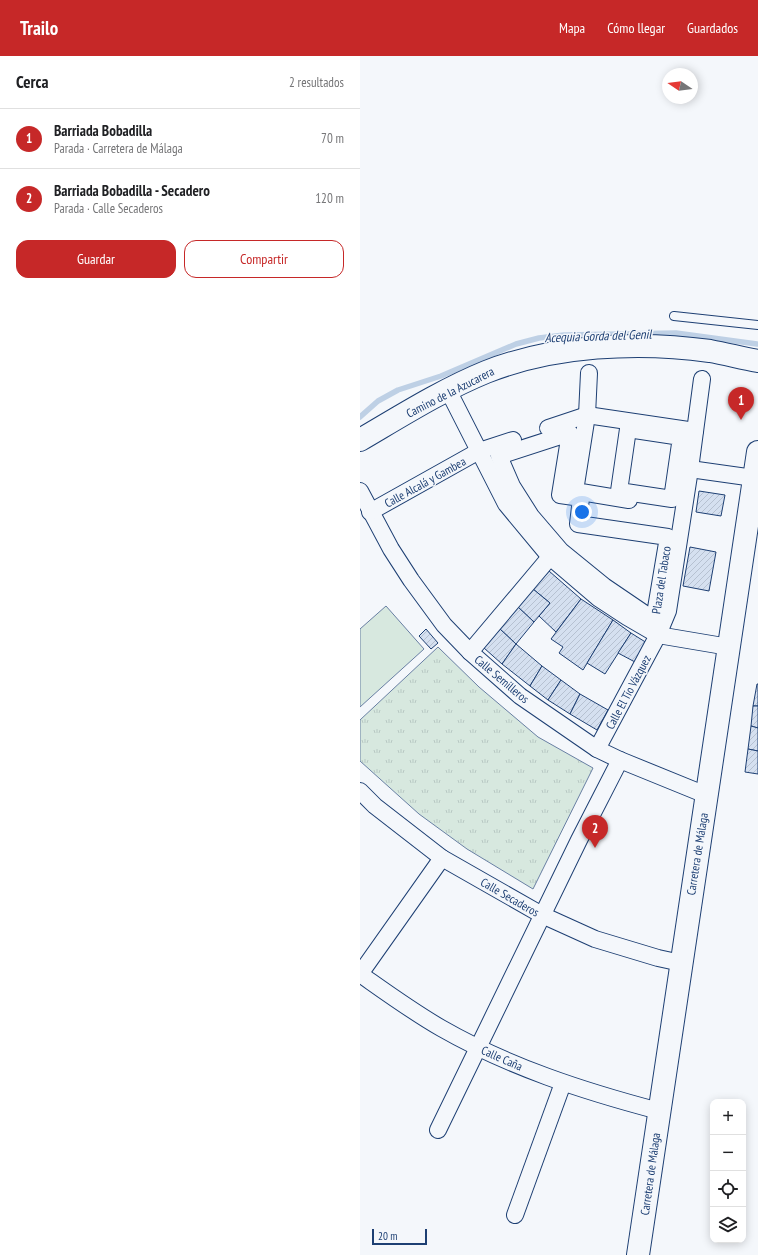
<!DOCTYPE html>
<html lang="es">
<head>
<meta charset="utf-8">
<style>
  body { margin:0; font-family:"PT Sans Narrow",sans-serif; background:#f6f6f6; color:#202124 }
  .controls { position:absolute; right:12px; bottom:12px; display:grid; overflow:hidden; border-radius:8px; box-shadow:0 2px 10px #0003 }
  .controls button { width:36px; height:36px; display:grid; place-items:center; padding:0; border:0; border-bottom:1px solid #e0e0e0; background:#fff; color:#202124; font:20px sans-serif }
  .compass { position:absolute; left:302px; top:12px; width:36px; height:36px; border-radius:50%; background:#fff; box-shadow:0 2px 10px #0003; rotate:283deg }
  .scale { position:absolute; left:12px; bottom:10px; width:55px; box-sizing:border-box; padding-left:4px; border:2px solid #1d3f73; border-top:0; font-size:11px; line-height:14px; white-space:nowrap; color:#1d3f73; -webkit-text-stroke:3px #f4f7fb; paint-order:stroke }
  .you { position:absolute; left:222px; top:456px; width:14px; height:14px; margin:-10px; border:3px solid #fff; border-radius:50%; background:#1a73e8; box-shadow:0 0 0 6px #1a73e833 }
  .badge { display:grid; place-items:center; width:26px; height:26px; border-radius:50%; background:#c62828; color:#fff; font-size:13px; font-weight:700 }
  .pin { position:absolute; translate:-50% -33px; filter:drop-shadow(0 1px 2px #0008) }
  .pin::after { content:''; position:absolute; top:21px; width:14px; height:12px; background:inherit; clip-path:polygon(0 0,100% 0,50% 100%) }
  .list { margin:0; padding:0; list-style:none }
  h2 { display:flex; justify-content:space-between; align-items:center; height:52px; margin:0; padding:0 16px; font-size:17px }
  h2 small { font-size:13px; font-weight:400; color:#757577 }
  .list li { display:grid; grid-template-columns:26px 1fr auto; gap:12px; align-items:center; box-sizing:border-box; height:60px; padding:0 16px; border-top:1px solid #e0e0e0 }
  .list b { display:block; font-size:15px; white-space:nowrap }
  .list p { margin:0; font-size:13px; white-space:nowrap; color:#757577 }
  .list em { font-size:13px; font-style:normal; color:#757577 }
  .actions { display:flex; gap:8px; padding:12px 16px }
  .actions a { flex:1; padding:9px 0; border:1px solid #c62828; border-radius:12px; text-align:center; font-size:14px; color:#c62828 }
  .actions .main { background:#c62828; color:#fff }
  .icon { flex:none; width:22px; height:22px; fill:none; stroke:currentColor; stroke-width:2; stroke-linecap:round; stroke-linejoin:round }
  .map { position:relative; flex:none; width:398px; height:1199px; overflow:hidden }
  header { display:flex; align-items:center; gap:24px; box-sizing:border-box; height:56px; padding:0 20px; background:#c62828; color:#fff }
  header strong { font-size:19px }
  nav { display:flex; gap:22px; margin-inline-start:auto; font-size:14px }
  main { display:flex }
  aside { flex:1; background:#fff }
  .map>svg:first-child { display:block }
</style>
</head>
<body>
<header>
<strong>Trailo</strong>
<nav><a>Mapa</a><a>Cómo llegar</a><a>Guardados</a></nav>
</header>
<main>
<aside>
<h2>Cerca<small>2 resultados</small></h2>
<ul class="list">
<li><span class="badge">1</span><div><b>Barriada Bobadilla</b><p>Parada · Carretera de Málaga</p></div><em>70 m</em></li>
<li><span class="badge">2</span><div><b>Barriada Bobadilla - Secadero</b><p>Parada · Calle Secaderos</p></div><em>120 m</em></li>
</ul>
<div class="actions"><a class="main">Guardar</a><a>Compartir</a></div>
</aside>
<div class="map">
<svg width="398" height="1199" viewBox="0 0 398 1199">
  <defs>
    <pattern id="park-tufts" width="24" height="20" patternUnits="userSpaceOnUse"><rect width="24" height="20" fill="#d7e8df"/><path d="M3 7l-1-3M5 7V3M7 7l1-3M15 17l-1-3M17 17v-4M19 17l1-3" fill="none" stroke="#b8c8c3"/></pattern>
    <pattern id="building-hatch" width="6" height="6" patternUnits="userSpaceOnUse"><rect width="6" height="6" fill="#d5e0f0"/><path d="M-1 1l2-2M0 6l6-6M5 7l2-2" fill="none" stroke="#b6c1d1"/></pattern>
  </defs>
  <rect width="100%" height="100%" fill="#f4f7fb"/>
  <path fill="#d7e8df" stroke="#687fa3" d="M26 550 64 593 0 651V573Z"/>
  <path fill="url(#park-tufts)" stroke="#687fa3" d="M78 591 119 631 178 681 233 712 173 833 107 793 59 758 0 705V664Z"/>
  <g fill="none" stroke-linecap="round" stroke-linejoin="round">
    <path stroke="#bed0e5" stroke-width="5.5" d="M0 361 18 345 38 334 81 320 156 288 179 282 204 279 316 277 397 288"/>
  </g>
  <g fill="url(#building-hatch)" stroke="#1d3f73">
    <path d="M339 435 365 439 361 460 336 456Z"/>
    <path d="M330 491 356 496 349 535 323 530Z"/>
    <path d="M189 515 221 543 196 576 179 560 190 547 173 533Z"/>
    <path d="M173 533 190 547 174 566 158 551Z"/>
    <path d="M221 543 253 564 223 614 199 597 203 591 191 583Z"/>
    <path d="M158 551 174 566 156 588 140 573Z"/>
    <path d="M253 564 271 577 245 618 227 607Z"/>
    <path d="M66 573 78 587 71 593 59 580Z"/>
    <path d="M140 573 156 588 142 608 124 592Z"/>
    <path d="M271 577 287 587 275 606 258 597Z"/>
    <path d="M156 588 182 610 170 630 142 608Z"/>
    <path d="M182 610 201 624 188 644 170 630Z"/>
    <path d="M201 624 220 638 210 658 188 644Z"/>
    <path d="M397 628H398V650H393Z"/>
    <path d="M220 638 248 654 237 674 210 658Z"/>
    <path d="M393 650H398V672L391 670Z"/>
    <path d="M391 670 398 672V695L388 693Z"/>
    <path d="M388 693 398 695V718L385 716Z"/>
  </g>
  <g fill="none" stroke-linecap="round" stroke-linejoin="round">
    <g stroke="#1d3f73" stroke-width="10">
      <path id="lane" d="M314 260 398 269"/>
    </g>
    <g stroke="#1d3f73" stroke-width="18">
      <g id="street">
        <path d="M229 317 227 359 215 435 269 444"/>
        <path d="M88 334 146 448 190 501 238 542 267 561 298 579 369 591"/>
        <path d="M188 372 227 359 335 375"/>
        <path d="M268 373 321 381 312 443 259 435Z"/>
        <path d="M210 377 200 439 221 442 218 468 308 481 294 564 244 530 201 495 171 460 152 430 139 400Z"/>
        <path d="M330 413 394 422"/>
        <path d="M0 435 31 493 51 524 84 569 110 596 160 640 237 693 260 704 346 739"/>
        <path d="M10 456 119 395 153 384"/>
        <path d="M110 596 190 501"/>
        <path d="M237 693 298 579 308 555 330 413 342 323"/>
        <path d="M0 735 15 750 82 802 182 859 235 883 298 902 321 907"/>
        <path d="M0 918C27 937 53 956 81 972 149 1011 223 1035 299 1055"/>
        <path d="M0 918 82 802"/>
        <path d="M78 1074 219 784 260 704"/>
        <path d="M155 1159 203 1027"/>
      </g>
    </g>
    <g stroke="#1d3f73" stroke-width="24">
      <path id="secondary" d="M0 384C41 360 82 334 126 316 194 289 278 285 350 295 366 298 382 302 398 305"/>
    </g>
    <g stroke="#1d3f73" stroke-width="24">
      <path id="primary" d="M278 1199 398 396"/>
    </g>
    <use href="#lane" stroke="#f4f7fb" stroke-width="8"/>
    <use href="#street" stroke="#f4f7fb" stroke-width="16"/>
    <use href="#secondary" stroke="#f4f7fb" stroke-width="22"/>
    <use href="#primary" stroke="#f4f7fb" stroke-width="22"/>
  </g>
  <g text-anchor="middle" dominant-baseline="central" stroke-width="3" stroke-linejoin="round" paint-order="stroke">
    <g font-size="12" fill="#1d3f73" stroke="#f4f7fb">
      <text transform="translate(90 336) rotate(-27)">Camino de la Azucarera</text>
      <text transform="translate(65 426) rotate(-29)">Calle Alcalá y Gambea</text>
      <text transform="translate(301 524) rotate(-81)">Plaza del Tabaco</text>
      <text transform="translate(142 623) rotate(40)">Calle Semilleros</text>
      <text transform="translate(268 636) rotate(-62)">Calle El Tío Vázquez</text>
      <text transform="translate(337 798) rotate(-81)">Carretera de Málaga</text>
      <text transform="translate(150 841) rotate(30)">Calle Secaderos</text>
      <text transform="translate(142 1002) rotate(24)">Calle Caña</text>
      <text transform="translate(290 1118) rotate(-82)">Carretera de Málaga</text>
    </g>
    <g font-size="13" font-style="italic" fill="#1d3f73" stroke="#f4f7fb">
      <text transform="translate(238 280) rotate(-2)">Acequia Gorda del Genil</text>
    </g>
  </g>
</svg>
<div class="controls">
<button>+</button>
<button>−</button>
<button><svg class="icon" aria-label="locate" viewBox="0 0 24 24"><circle cx="12" cy="12" r="6"/><path d="M12 2v4M12 18v4M2 12h4M18 12h4"/></svg></button>
<button><svg class="icon" aria-label="layers" viewBox="0 0 24 24"><path d="M12 4l9 5-9 5-9-5zM3 14l9 5 9-5"/></svg></button>
</div>
<svg class="compass" viewBox="-18 -18 36 36"><path d="M0-13l5 13h-10z" fill="#e53935"/><path d="M0 13l5-13h-10z" fill="#757577"/></svg>
<div class="scale">20 m</div>
<div class="you"></div>
<div class="pin badge" style="left:381px;top:364px">1</div>
<div class="pin badge" style="left:235px;top:792px">2</div>
</div>
</main>
</body>
</html>
